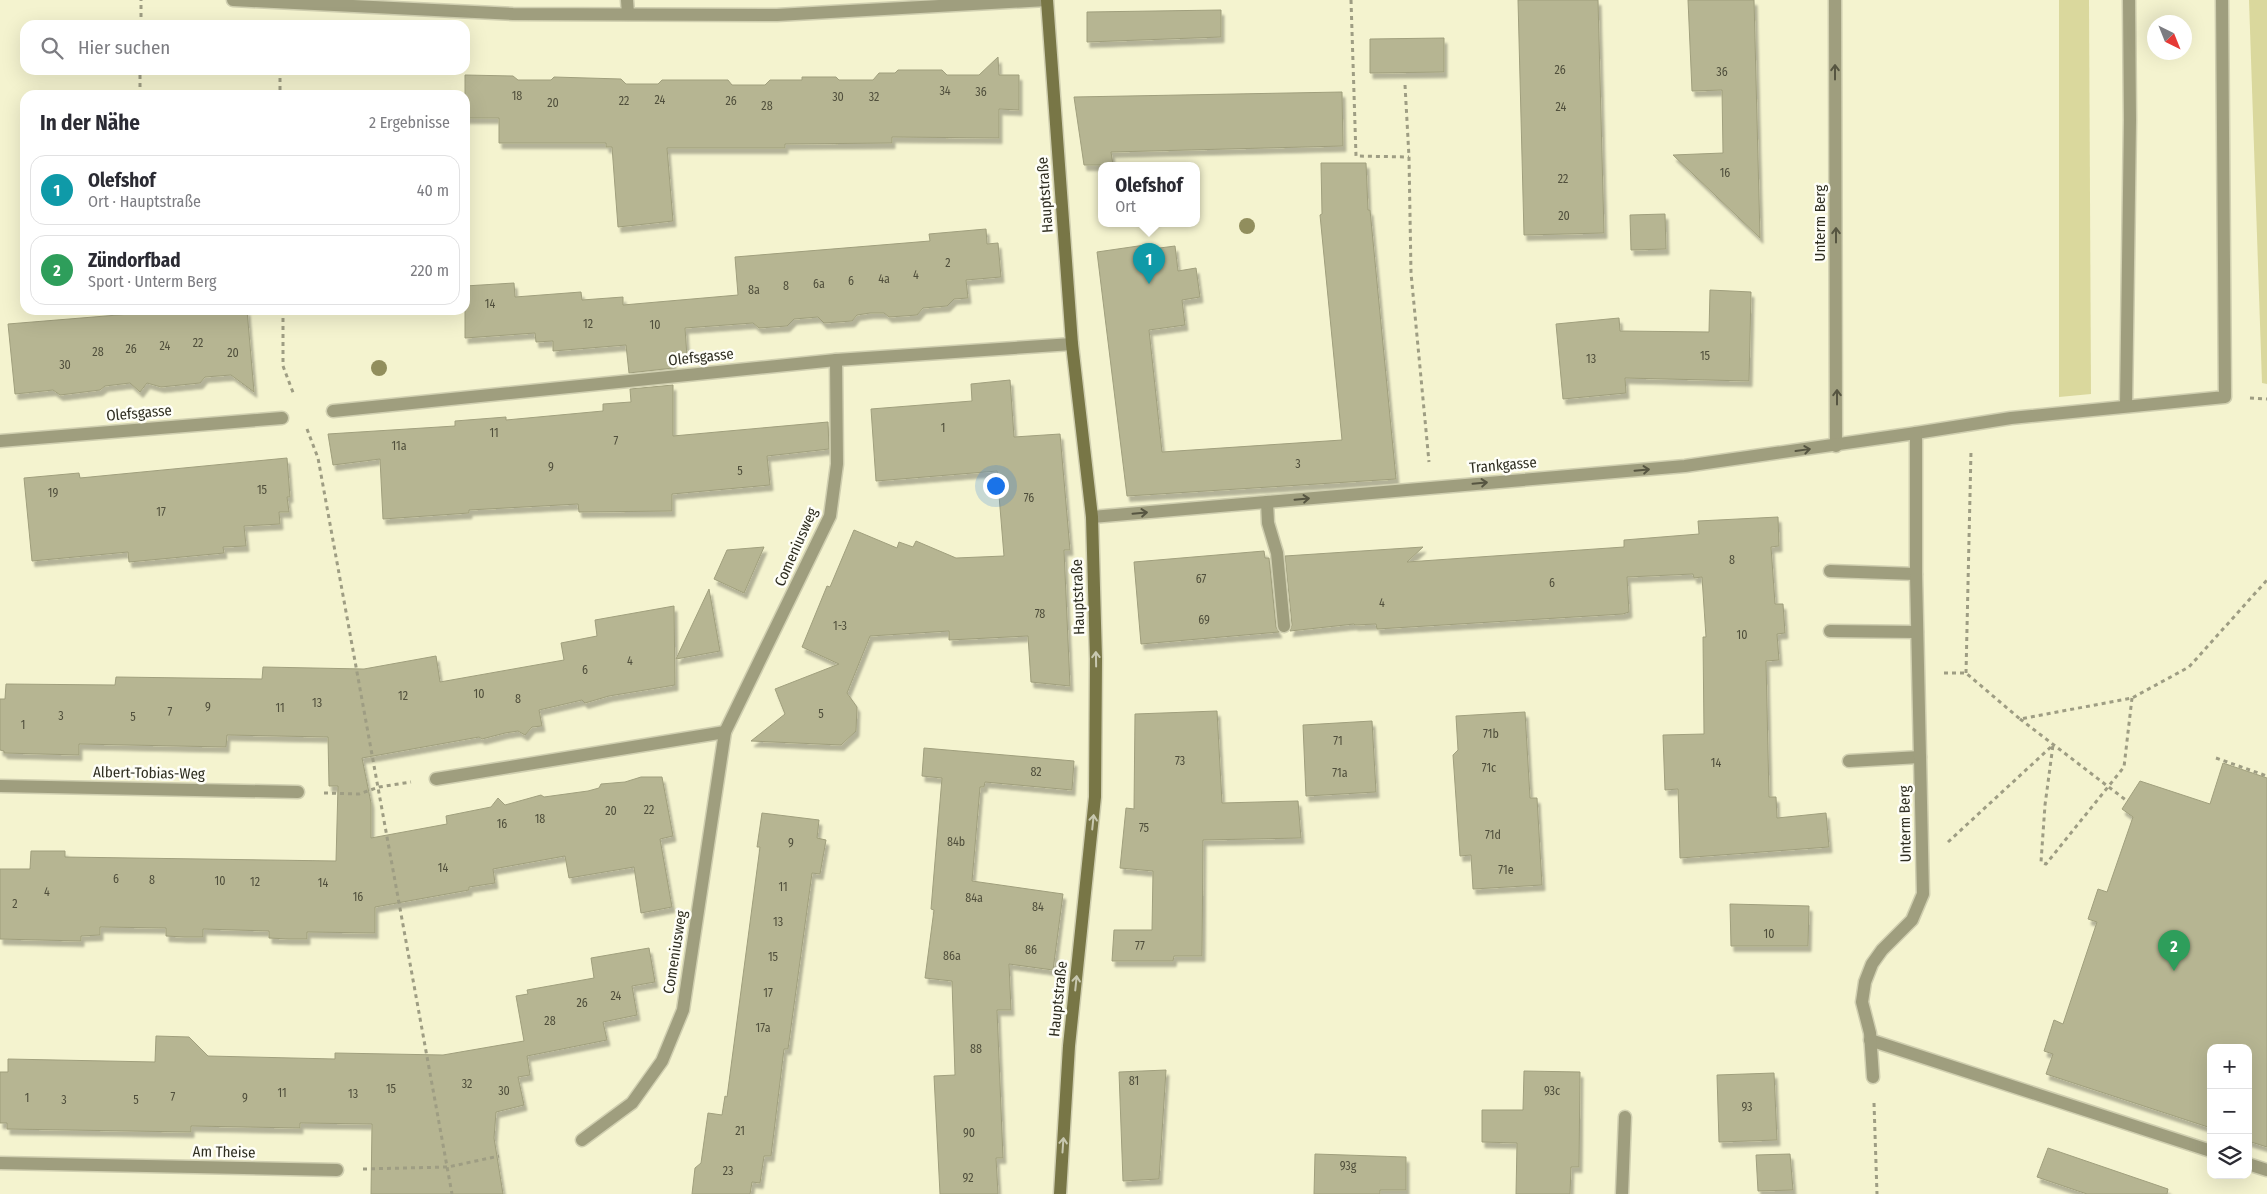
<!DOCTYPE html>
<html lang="de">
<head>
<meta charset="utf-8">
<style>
  body { margin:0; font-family:"Fira Sans Condensed",sans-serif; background:#f7f7f7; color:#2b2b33 }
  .controls { position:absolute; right:15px; bottom:15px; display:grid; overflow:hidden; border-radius:10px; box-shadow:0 5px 20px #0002 }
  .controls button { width:45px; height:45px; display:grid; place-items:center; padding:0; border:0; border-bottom:1px solid #e1e1e2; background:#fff; color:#2b2b33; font:25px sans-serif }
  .compass { position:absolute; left:2147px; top:15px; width:45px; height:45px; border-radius:50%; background:#fff; box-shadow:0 5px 20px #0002; rotate:137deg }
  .you { position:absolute; left:995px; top:485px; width:18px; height:18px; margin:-12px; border:4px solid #fff; border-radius:50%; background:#1a73e8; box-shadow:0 0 0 8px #1a73e833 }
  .badge { display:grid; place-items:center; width:32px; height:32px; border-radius:50%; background:#111827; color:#fff; font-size:16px; font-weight:700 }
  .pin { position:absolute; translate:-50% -41px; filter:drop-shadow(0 1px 2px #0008) }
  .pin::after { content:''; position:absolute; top:26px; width:18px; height:15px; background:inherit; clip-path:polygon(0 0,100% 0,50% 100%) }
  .popup { position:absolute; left:1098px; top:162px; width:102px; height:65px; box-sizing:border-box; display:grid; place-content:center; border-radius:10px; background:#fff; filter:drop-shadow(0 1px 4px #0005); font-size:16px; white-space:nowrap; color:#7c7c81 }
  .popup b { font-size:19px; color:#2b2b33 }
  .popup::after { content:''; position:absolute; left:50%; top:100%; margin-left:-10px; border:10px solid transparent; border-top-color:#fff }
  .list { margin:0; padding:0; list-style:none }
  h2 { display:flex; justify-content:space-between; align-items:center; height:65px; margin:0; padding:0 20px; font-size:21px }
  h2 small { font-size:16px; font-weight:400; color:#7c7c81 }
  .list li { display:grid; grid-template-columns:32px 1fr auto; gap:15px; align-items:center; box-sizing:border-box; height:70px; margin:0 10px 10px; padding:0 10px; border:1px solid #e1e1e2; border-radius:15px }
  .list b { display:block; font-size:19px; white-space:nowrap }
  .list p { margin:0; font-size:16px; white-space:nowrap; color:#7c7c81 }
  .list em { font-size:16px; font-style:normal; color:#7c7c81 }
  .icon { flex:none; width:28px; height:28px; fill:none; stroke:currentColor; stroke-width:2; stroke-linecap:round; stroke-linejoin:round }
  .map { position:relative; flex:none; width:2267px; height:1194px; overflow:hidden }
  .search { position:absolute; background:#fff; box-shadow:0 5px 20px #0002; left:20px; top:20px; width:450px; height:55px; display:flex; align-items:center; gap:12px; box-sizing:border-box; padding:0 18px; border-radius:15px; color:#7c7c81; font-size:19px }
  .panel { position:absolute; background:#fff; box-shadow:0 5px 20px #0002; left:20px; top:90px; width:450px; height:225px; border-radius:15px }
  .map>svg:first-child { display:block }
</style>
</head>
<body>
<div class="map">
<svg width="2267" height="1194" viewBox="0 0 2267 1194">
  <defs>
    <filter id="shadow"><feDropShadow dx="3" dy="5.5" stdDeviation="1" flood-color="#0004"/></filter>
  </defs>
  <rect width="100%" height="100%" fill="#f4f3cf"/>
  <g fill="#dad89d">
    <path d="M2059 0H2089L2091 394 2059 397Z"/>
    <path d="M2249 0H2267V384L2262 383Z"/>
  </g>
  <g fill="#b6b592" stroke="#a09f7d" filter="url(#shadow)">
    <path d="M1518 0H1598L1604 233 1524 235Z"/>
    <path d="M1688 0H1754L1760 238 1673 155 1723 153 1722 90 1692 91Z"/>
    <path d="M1221 10V37L1087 42V12Z"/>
    <path d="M1444 38V72L1370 73V39Z"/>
    <path d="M998 57 999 75H1019V110L999 109V138L892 137V143L785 144V148H667L673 221 618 227 612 147H606V143H499V118H465V75L513 76 518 80H551L554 77 621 79 626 84H658L662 80H728L732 85H765L770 80H802V77H836L839 80H873L879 73H895L898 70H942L947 75H979Z"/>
    <path d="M1342 92 1343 146 1111 152 1113 165H1084L1074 97Z"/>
    <path d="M1321 163H1366L1368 210H1370L1396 479 1127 496 1097 252 1152 244V249L1175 246 1178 271 1196 268 1200 297 1182 300 1185 325 1149 330 1162 452 1342 440 1320 215 1322 214Z"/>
    <path d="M1665 214 1666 249 1631 250 1630 215Z"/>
    <path d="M986 229 987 244 998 243 1001 277 966 280 968 298 954 299 947 306 923 308 917 315 889 317 884 313H870L857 315 852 321 824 323 818 317 794 319 787 326 759 328 753 323 685 328 687 357 673 358V368L629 373 626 345 553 351V341L536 342 535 333 465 338V286L514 283 515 297 581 292 582 300 623 297V305L738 295 735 257 930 241 929 234Z"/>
    <path d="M1710 290 1751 292 1749 381 1625 378 1626 393 1563 399 1556 324 1619 318 1620 331 1709 332Z"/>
    <path d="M179 310H247L254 392 231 375 205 377 200 383 161 387 147 383 140 392 130 383 105 386 100 390 60 395 53 390 15 394 8 324Z"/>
    <path d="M1010 380 1014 437 1060 434 1070 550H1064L1070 686 1031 682 1028 636 949 640V631L870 636 847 693 857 707 856 731 841 745 751 741 785 714 775 689 839 664 802 647 827 586 830 587 854 530 897 548 899 542 913 547 916 541 956 558 1004 556 997 471 876 481 871 409 972 401 971 384Z"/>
    <path d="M673 385V436L828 422 829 449 767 456 770 485 672 494V511L579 512 578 504 469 510V513L383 519 380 459 333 465 328 434 455 426V421L506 417V420L603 411V404L631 402 630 389Z"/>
    <path d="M287 458 290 497H287L289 512H279L280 524 244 526 246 546 223 547 224 553 129 562 128 552 32 561 24 478 79 473 80 478Z"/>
    <path d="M1778 517 1779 546 1771 547 1775 604H1783L1785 633 1777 634 1779 660 1766 661 1769 797H1776L1777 818 1826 813 1829 847 1680 858 1678 789 1665 790 1663 735 1704 734 1703 637H1706L1702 577 1694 578 1693 574 1627 577 1629 612 1623 614 1377 629 1376 624 1355 625 1354 624 1290 631 1292 625 1285 556 1423 547 1407 562 1624 547V540L1699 534 1698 521Z"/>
    <path d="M764 547 744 593 714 579 727 550Z"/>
    <path d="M1264 551 1265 558H1269L1276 627 1279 632 1141 644 1134 562Z"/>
    <path d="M709 589 720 651 676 659Z"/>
    <path d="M674 606 675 685 609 696 585 703 582 700 539 710 542 726 532 727 525 735 518 731 505 733 482 739 479 737 362 758 371 803V838L447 824 446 816 491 807 498 798 505 805 541 795 544 797 588 791 599 788 601 784 625 782 641 777H662L673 836 660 839 672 907 641 913 634 867 569 878 565 856 493 869 495 883 469 887V890L375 907V933L307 932V939H288L269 938V931L203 929V937H184L166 936V928L100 927V935L81 936V941L0 939V869H30L31 851H65V857L336 861 338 786H329L328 737 227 735 226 747 79 744V755L4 753V751L0 750V699H5L6 684 115 685 116 677 262 679 263 667 364 669 436 656 440 682 564 660 561 643 597 636 595 620Z"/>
    <path d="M1217 711 1222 803 1298 801 1301 838 1203 840 1202 956H1174L1173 961H1112L1114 930H1152L1153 871 1120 868 1126 808 1134 809 1135 714Z"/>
    <path d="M1525 712 1530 798H1537L1542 885 1473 889 1471 855 1460 856 1453 755 1458 750 1456 716Z"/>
    <path d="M1372 721 1376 792 1306 796 1303 725Z"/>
    <path d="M924 748 1074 761 1072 790 985 782 984 787H980L972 881 1063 894 1053 970 1009 964 1011 1010H997L1003 1158H996L998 1194H940L934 1076 955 1075 952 981 925 978 934 910 931 909 942 778 922 776Z"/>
    <path d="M2223 763 2267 778V1147L2248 1141V1048H2211V1128L2046 1074 2053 1054 2044 1051 2054 1020 2063 1024 2097 922 2088 919 2098 889 2107 892 2133 817 2122 809 2140 781 2210 804Z"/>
    <path d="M762 813 819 820 817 838 826 840 820 874 812 873 788 1049H784L771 1156H764L760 1183 752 1182 750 1194H692L695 1168 701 1163 708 1113 722 1115 725 1096 727 1097 760 847H757Z"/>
    <path d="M1730 904 1809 906 1808 946H1731Z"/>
    <path d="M649 948 655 982 632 986 637 1015 603 1022 607 1040 527 1056 530 1075 518 1077 524 1105 496 1112 494 1138 503 1194H371L372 1124 300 1123V1128L191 1126V1132L7 1129V1123H0V1072H8V1059L155 1062 156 1036 189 1037 208 1056 335 1059V1053L443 1055 524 1041 516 996 528 994 527 990 594 978 591 958Z"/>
    <path d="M1166 1070 1159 1179 1123 1181 1119 1072Z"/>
    <path d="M1524 1071 1580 1072 1579 1167H1571L1570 1194H1516L1517 1143 1482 1142V1110H1523Z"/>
    <path d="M1774 1073 1777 1140 1719 1142 1717 1075Z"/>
    <path d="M2048 1148 2168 1189 2167 1194H2087L2037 1177Z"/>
    <path d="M1315 1154 1406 1157V1190H1380V1194H1314Z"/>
    <path d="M1790 1154 1793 1190 1758 1191 1756 1155Z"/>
  </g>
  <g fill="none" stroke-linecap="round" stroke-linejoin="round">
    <g stroke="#d0cfb0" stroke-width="15">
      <g id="service">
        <path d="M627 0 628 14"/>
        <path d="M2126 406 2130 120 2129 0"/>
        <path d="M1916 433 2011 418 2225 397 2222 0"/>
        <path d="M1267 502 1268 523 1277 553 1284 626"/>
        <path d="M1830 571 1916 574"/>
        <path d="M1830 631 1917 632"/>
        <path d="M1849 761 1920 757"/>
        <path d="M1870 1040 2211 1151"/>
        <path d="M2248 1164 2267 1170"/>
        <path d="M1622 1194 1625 1117"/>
      </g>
    </g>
    <g stroke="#d0cfb0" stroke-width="15">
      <g id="minor">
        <path d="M233 0 513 14 777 15 1047 0"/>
        <path d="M1835 0 1836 446"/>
        <path d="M333 411 836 360 1072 344"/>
        <path d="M0 441 282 418"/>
        <path d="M1092 517 1685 466 1916 433V574L1923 894 1912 920 1882 950 1872 964 1865 982 1862 1002 1870 1033 1873 1077"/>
        <path d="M436 779 725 732"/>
        <path d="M0 786 298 792"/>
        <path d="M582 1140 632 1103 662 1061 683 1010 725 732 830 516 837 464 836 360"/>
        <path d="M0 1163 337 1170"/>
      </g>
    </g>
    <g stroke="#d0cfb0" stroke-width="15">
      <path id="secondary" d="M1047 0 1072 344 1092 517 1096 659 1095 797 1069 1046 1060 1194"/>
    </g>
    <g stroke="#9e9d83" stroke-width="3" stroke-dasharray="4 4" stroke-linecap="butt">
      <path d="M1351 0 1356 156 1409 157"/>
      <path d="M141 25V0"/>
      <path d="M280 70V95"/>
      <path d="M1405 85 1409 157 1411 273 1429 462"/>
      <path d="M140 95V70"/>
      <path d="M283 310V366L294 395"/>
      <path d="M2250 398 2267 399"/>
      <path d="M307 429 318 458 452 1194"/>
      <path d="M1944 673H1966L2020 719 2132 698 2189 667 2267 580"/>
      <path d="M1966 673 1971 451"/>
      <path d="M2020 719 2127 801"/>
      <path d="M2216 758 2267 776"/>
      <path d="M324 793 359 794 379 787 411 782"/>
      <path d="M1948 842 2053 745 2045 805 2041 862 2046 864 2124 767 2132 698"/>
      <path d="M1874 1103 1877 1194"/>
      <path d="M363 1169 448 1167 499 1156"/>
    </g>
    <use href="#service" stroke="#9f9e7e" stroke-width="12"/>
    <use href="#minor" stroke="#9f9e7e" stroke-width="12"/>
    <use href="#secondary" stroke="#787646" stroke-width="12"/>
  </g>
  <g fill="#918e5d">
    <circle cx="1247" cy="226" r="8"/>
    <circle cx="379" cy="368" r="8"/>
  </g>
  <defs><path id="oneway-shaft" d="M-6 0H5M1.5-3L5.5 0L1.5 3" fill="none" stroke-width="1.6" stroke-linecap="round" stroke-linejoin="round" transform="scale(1.25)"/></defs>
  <g stroke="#565541">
    <use href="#oneway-shaft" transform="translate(1835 72) rotate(-90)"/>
    <use href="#oneway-shaft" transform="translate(1836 235) rotate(-90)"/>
    <use href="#oneway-shaft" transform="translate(1837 397) rotate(-90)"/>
    <use href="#oneway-shaft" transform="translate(1803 450) rotate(-8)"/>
    <use href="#oneway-shaft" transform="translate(1642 470) rotate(-5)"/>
    <use href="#oneway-shaft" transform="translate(1480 483) rotate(-5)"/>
    <use href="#oneway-shaft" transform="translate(1302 499) rotate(-5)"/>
    <use href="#oneway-shaft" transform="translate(1140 513) rotate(-5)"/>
  </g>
  <g stroke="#c8c8b0">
    <use href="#oneway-shaft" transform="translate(1096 659) rotate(-91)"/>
    <use href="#oneway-shaft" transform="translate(1093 822) rotate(-84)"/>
    <use href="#oneway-shaft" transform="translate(1076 983) rotate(-84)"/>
    <use href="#oneway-shaft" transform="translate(1063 1145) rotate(-86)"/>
  </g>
  <g text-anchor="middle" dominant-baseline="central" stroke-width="5" stroke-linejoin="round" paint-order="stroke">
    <g font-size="12" fill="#504f3c">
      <text x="1560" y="70">26</text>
      <text x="1722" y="72">36</text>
      <text x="945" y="91">34</text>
      <text x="981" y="92">36</text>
      <text x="517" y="96">18</text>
      <text x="838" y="97">30</text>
      <text x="874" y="97">32</text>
      <text x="660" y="100">24</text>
      <text x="624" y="101">22</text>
      <text x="731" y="101">26</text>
      <text x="553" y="103">20</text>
      <text x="767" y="106">28</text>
      <text x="1561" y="107">24</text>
      <text x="1725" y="173">16</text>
      <text x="1563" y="179">22</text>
      <text x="1564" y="216">20</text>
      <text x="948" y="263">2</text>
      <text x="916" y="275">4</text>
      <text x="884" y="279">4a</text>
      <text x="851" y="281">6</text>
      <text x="819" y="284">6a</text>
      <text x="786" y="286">8</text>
      <text x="754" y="290">8a</text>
      <text x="490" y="304">14</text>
      <text x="588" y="324">12</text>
      <text x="655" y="325">10</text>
      <text x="198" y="343">22</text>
      <text x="165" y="346">24</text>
      <text x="131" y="349">26</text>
      <text x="98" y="352">28</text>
      <text x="233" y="353">20</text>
      <text x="1705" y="356">15</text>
      <text x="1591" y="359">13</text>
      <text x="65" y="365">30</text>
      <text x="943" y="428">1</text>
      <text x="494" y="433">11</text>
      <text x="616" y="441">7</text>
      <text x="399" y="446">11a</text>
      <text x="1298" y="464">3</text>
      <text x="551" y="467">9</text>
      <text x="740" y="471">5</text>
      <text x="262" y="490">15</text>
      <text x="53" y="493">19</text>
      <text x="1029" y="498">76</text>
      <text x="161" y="512">17</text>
      <text x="1732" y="560">8</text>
      <text x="1201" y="579">67</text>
      <text x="1552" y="583">6</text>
      <text x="1382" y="603">4</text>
      <text x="1040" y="614">78</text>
      <text x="1204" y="620">69</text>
      <text x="840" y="626">1-3</text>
      <text x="1742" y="635">10</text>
      <text x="630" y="661">4</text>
      <text x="585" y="670">6</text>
      <text x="479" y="694">10</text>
      <text x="403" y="696">12</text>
      <text x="518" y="699">8</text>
      <text x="317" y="703">13</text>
      <text x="208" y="707">9</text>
      <text x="280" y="708">11</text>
      <text x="170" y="712">7</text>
      <text x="821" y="714">5</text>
      <text x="61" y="716">3</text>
      <text x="133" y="717">5</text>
      <text x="23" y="725">1</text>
      <text x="1491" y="734">71b</text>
      <text x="1338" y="741">71</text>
      <text x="1180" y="761">73</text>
      <text x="1716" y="763">14</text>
      <text x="1489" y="768">71c</text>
      <text x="1036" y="772">82</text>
      <text x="1340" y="773">71a</text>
      <text x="649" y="810">22</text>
      <text x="611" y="811">20</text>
      <text x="540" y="819">18</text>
      <text x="502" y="824">16</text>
      <text x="1144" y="828">75</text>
      <text x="1493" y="835">71d</text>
      <text x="956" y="842">84b</text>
      <text x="791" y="843">9</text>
      <text x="443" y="868">14</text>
      <text x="1506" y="870">71e</text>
      <text x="116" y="879">6</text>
      <text x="152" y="880">8</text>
      <text x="220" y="881">10</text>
      <text x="255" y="882">12</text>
      <text x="323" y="883">14</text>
      <text x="783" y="887">11</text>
      <text x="47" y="892">4</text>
      <text x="358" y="897">16</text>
      <text x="974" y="898">84a</text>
      <text x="15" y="904">2</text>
      <text x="1038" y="907">84</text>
      <text x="778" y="922">13</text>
      <text x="1769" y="934">10</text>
      <text x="1140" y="946">77</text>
      <text x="1031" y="950">86</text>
      <text x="952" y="956">86a</text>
      <text x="773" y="957">15</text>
      <text x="768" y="993">17</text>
      <text x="616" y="996">24</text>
      <text x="582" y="1003">26</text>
      <text x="550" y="1021">28</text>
      <text x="763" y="1028">17a</text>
      <text x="976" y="1049">88</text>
      <text x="1134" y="1081">81</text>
      <text x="467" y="1084">32</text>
      <text x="391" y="1089">15</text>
      <text x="504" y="1091">30</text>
      <text x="1552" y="1091">93c</text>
      <text x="282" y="1093">11</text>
      <text x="353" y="1094">13</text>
      <text x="173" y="1097">7</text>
      <text x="27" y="1098">1</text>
      <text x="245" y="1098">9</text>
      <text x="64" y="1100">3</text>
      <text x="136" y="1100">5</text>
      <text x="1747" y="1107">93</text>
      <text x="740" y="1131">21</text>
      <text x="969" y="1133">90</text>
      <text x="1348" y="1166">93g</text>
      <text x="728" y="1171">23</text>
      <text x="968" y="1178">92</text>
    </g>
    <g font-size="15" fill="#2e2d20" stroke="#fefef7">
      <text transform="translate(1045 195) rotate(-94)">Hauptstraße</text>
      <text transform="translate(1820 223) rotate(-90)">Unterm Berg</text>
      <text transform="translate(701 357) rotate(-6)">Olefsgasse</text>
      <text transform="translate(139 413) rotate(-5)">Olefsgasse</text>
      <text transform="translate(1503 465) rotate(-5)">Trankgasse</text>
      <text transform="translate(796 547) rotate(-66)">Comeniusweg</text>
      <text transform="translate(1078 597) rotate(-92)">Hauptstraße</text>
      <text transform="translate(149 773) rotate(1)">Albert-Tobias-Weg</text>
      <text transform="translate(1905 824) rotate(-91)">Unterm Berg</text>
      <text transform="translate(675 952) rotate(-81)">Comeniusweg</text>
      <text transform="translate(1058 999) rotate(-84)">Hauptstraße</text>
      <text transform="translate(224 1152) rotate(1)">Am Theise</text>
    </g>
  </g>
</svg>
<div class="controls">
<button>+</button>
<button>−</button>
<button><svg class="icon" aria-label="layers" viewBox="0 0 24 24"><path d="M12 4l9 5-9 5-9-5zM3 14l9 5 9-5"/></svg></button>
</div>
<svg class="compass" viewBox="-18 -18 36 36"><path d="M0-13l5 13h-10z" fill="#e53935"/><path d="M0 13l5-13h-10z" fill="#7c7c81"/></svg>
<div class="you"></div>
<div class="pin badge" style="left:1149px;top:284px;background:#0f9aa8">1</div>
<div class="popup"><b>Olefshof</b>Ort</div>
<div class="pin badge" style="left:2174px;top:971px;background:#2e9e5b">2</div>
<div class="search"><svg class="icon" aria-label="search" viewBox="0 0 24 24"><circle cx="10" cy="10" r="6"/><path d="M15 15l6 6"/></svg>Hier suchen</div>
<section class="panel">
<h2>In der Nähe<small>2 Ergebnisse</small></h2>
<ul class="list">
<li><span class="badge" style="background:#0f9aa8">1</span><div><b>Olefshof</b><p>Ort · Hauptstraße</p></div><em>40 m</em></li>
<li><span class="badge" style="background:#2e9e5b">2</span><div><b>Zündorfbad</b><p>Sport · Unterm Berg</p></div><em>220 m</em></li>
</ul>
</section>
</div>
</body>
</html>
